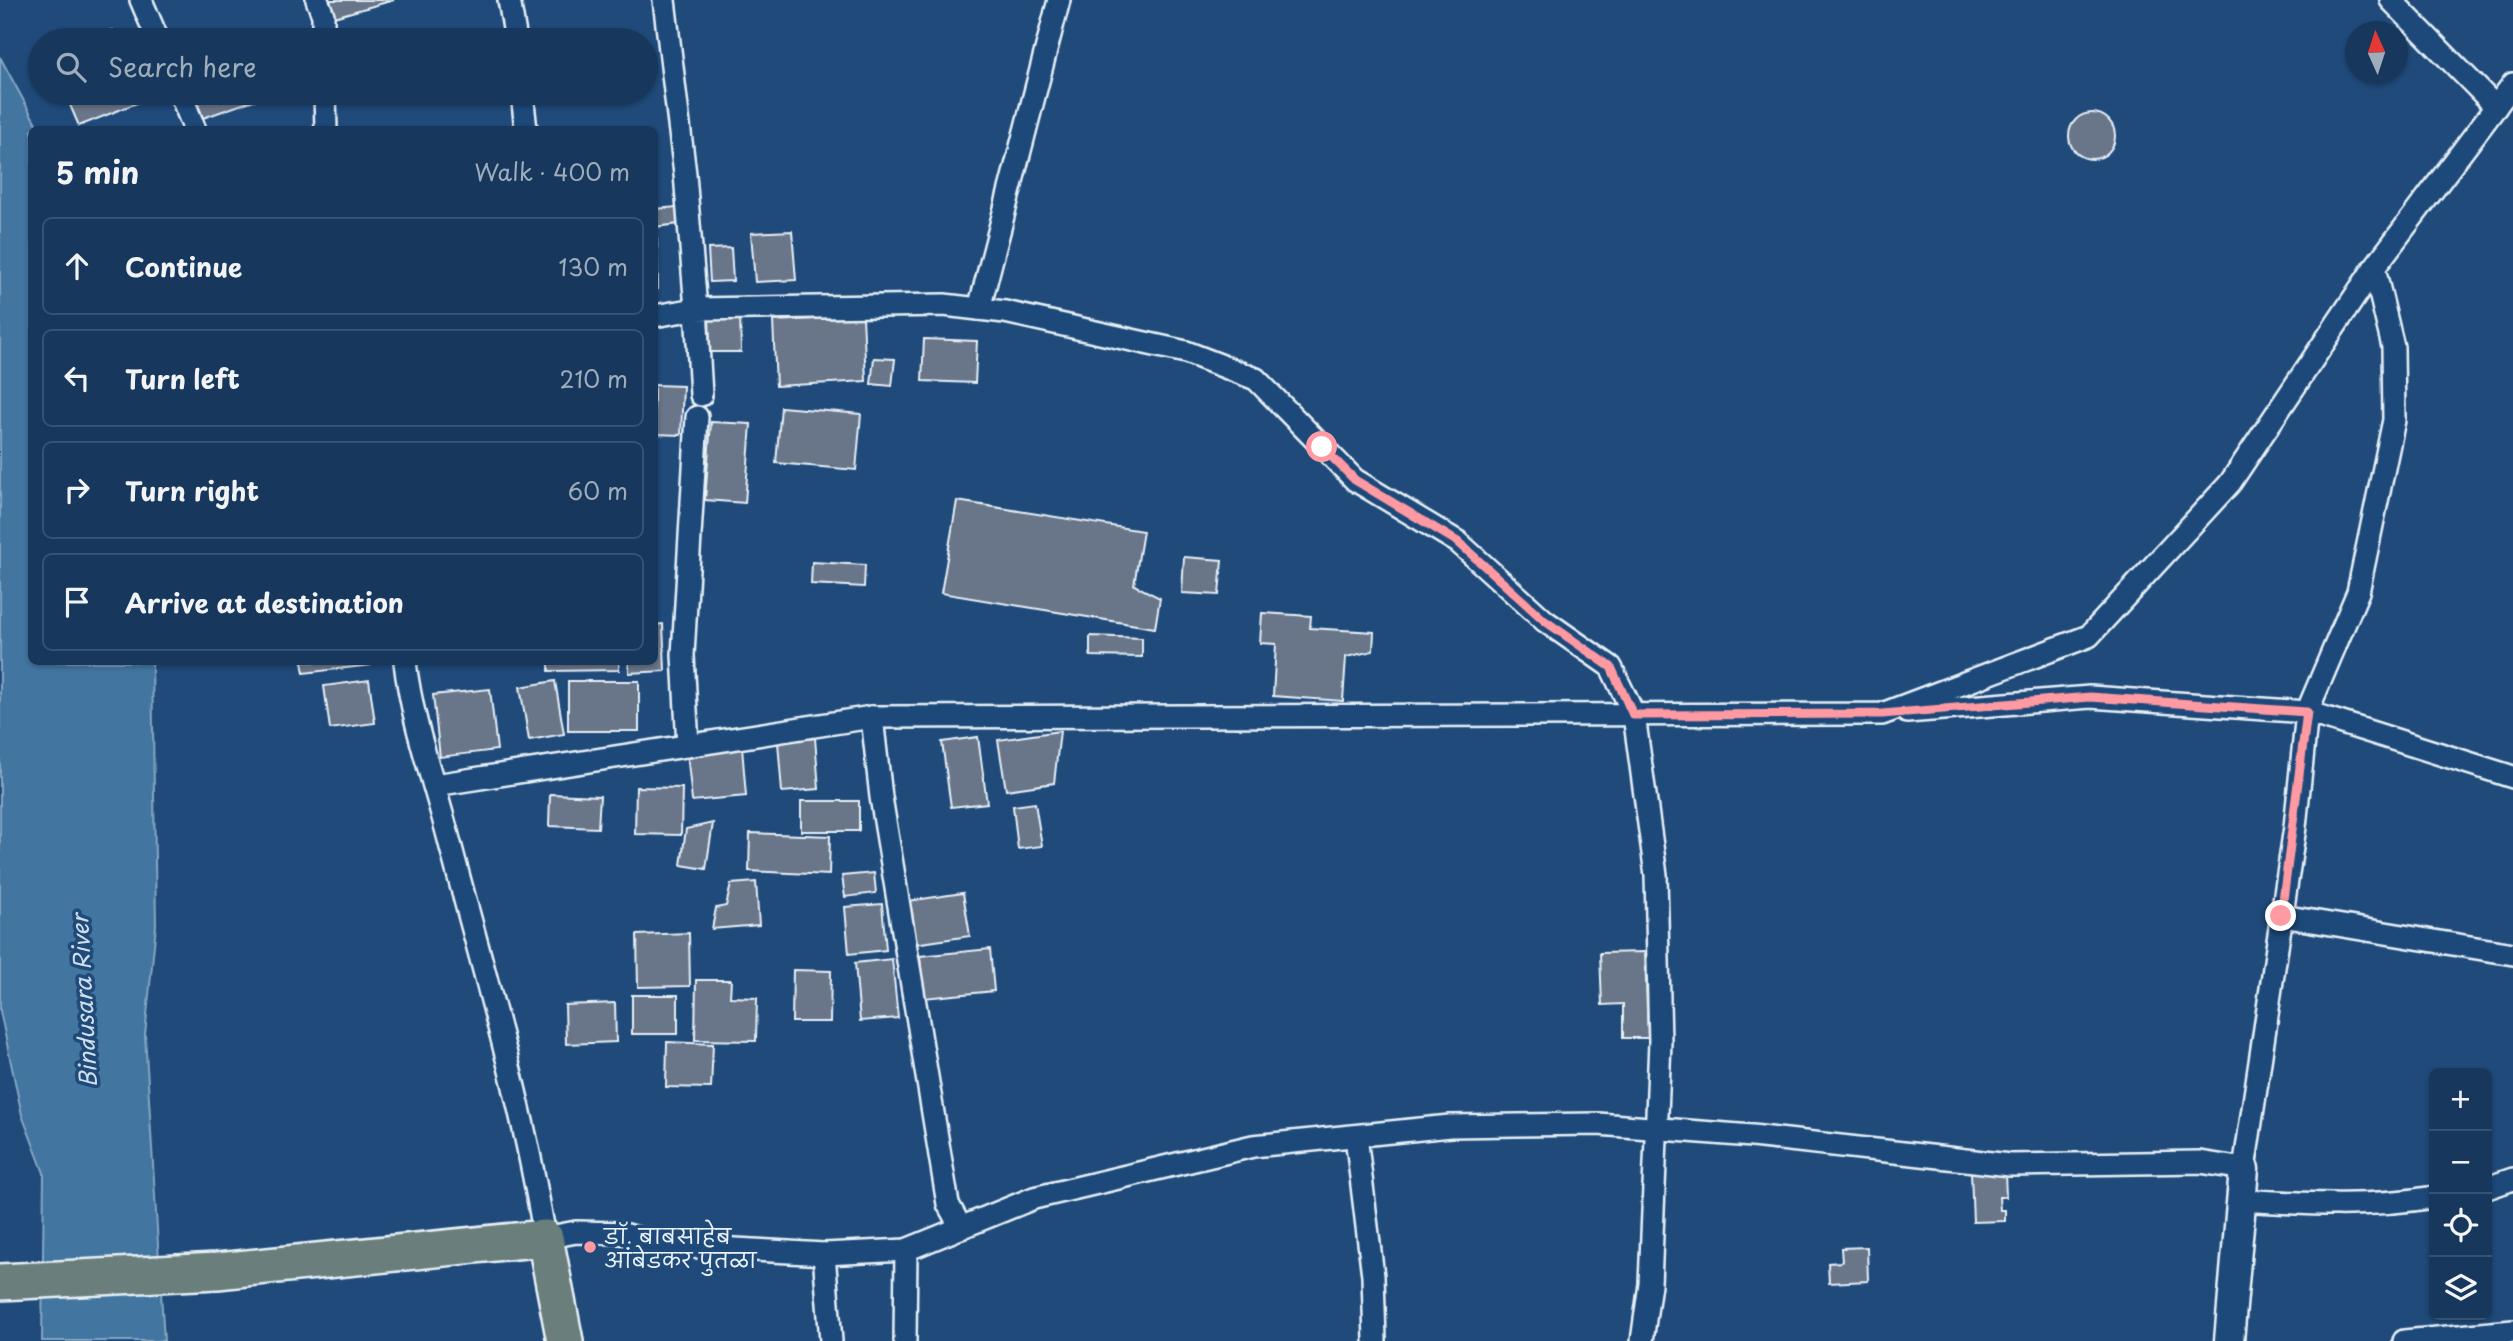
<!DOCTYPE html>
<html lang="en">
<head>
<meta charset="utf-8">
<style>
  body { margin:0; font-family:"Playpen Sans","Playpen Sans Deva",sans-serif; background:#244365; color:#f1f3f6 }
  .controls { position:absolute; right:21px; bottom:21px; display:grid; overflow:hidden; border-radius:10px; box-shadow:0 2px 5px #0004 }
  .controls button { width:63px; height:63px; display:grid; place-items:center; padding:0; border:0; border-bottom:2px solid #365272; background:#17385c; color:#f1f3f6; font:35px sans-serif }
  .compass { position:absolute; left:2345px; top:21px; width:63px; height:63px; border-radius:50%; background:#17385c; box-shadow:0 2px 5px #0004; rotate:357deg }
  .stop { position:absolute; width:21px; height:21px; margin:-16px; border:5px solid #ff9aa2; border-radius:50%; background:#fff }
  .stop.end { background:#ff9aa2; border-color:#fff; box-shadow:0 2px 7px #0008 }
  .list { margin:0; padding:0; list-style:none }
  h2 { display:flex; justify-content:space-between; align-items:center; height:91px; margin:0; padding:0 28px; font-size:30px }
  h2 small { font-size:23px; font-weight:400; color:#9eacbb }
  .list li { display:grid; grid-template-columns:46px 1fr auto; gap:21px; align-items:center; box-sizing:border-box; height:98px; margin:0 14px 14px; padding:0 14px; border:2px solid #365272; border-radius:10px }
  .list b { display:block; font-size:26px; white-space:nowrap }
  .list em { font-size:23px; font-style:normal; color:#9eacbb }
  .icon { flex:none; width:38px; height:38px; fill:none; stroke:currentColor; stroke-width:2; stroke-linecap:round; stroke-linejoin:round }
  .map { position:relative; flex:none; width:2513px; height:1341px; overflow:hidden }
  .search { position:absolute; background:#17385c; box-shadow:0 2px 5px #0004; left:28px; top:28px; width:630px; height:77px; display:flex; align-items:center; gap:18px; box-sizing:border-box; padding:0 24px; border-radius:38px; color:#9eacbb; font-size:26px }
  .panel { position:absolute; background:#17385c; box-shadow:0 2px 5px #0004; left:28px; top:126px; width:630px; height:539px; border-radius:10px }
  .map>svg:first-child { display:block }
</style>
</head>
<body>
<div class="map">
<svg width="2513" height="1341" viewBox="0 0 2513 1341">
  <rect width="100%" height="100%" fill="#1f4a7a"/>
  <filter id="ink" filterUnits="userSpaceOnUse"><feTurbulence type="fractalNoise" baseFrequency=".0143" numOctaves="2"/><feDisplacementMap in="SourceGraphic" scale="14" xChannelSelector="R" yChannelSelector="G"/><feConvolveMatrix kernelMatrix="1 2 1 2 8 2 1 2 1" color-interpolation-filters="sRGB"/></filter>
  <g filter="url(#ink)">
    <path fill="#43759f" stroke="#85a7c3" stroke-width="2" d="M0 57 39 129 32 130V662H152L156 925 145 1035 164 1341H42L44 1173 22 1115 0 1011Z"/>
    <g fill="#697588" stroke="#e8f1f8" stroke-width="2">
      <path d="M329 0H394L334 17Z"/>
      <path d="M113 30 116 40H79Z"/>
      <path d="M265 31 269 40H239Z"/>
      <path d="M100 93H138L142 101 79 126 70 105Z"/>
      <path d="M204 93H274L203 118 195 96Z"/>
      <circle cx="2092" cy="136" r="23"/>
      <path d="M678 207 679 224 654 227V209Z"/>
      <path d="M792 231 796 280 755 282 751 233Z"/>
      <path d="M654 238H657L658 289H654Z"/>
      <path d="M731 248 733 281 710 282 708 249Z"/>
      <path d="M709 314H740L741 352H710Z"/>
      <path d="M863 317 866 381 776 386 773 321Z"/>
      <path d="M924 339 977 341 975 383 922 381Z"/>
      <path d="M874 358 895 359 892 386 871 384Z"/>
      <path d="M654 385 683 386 681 435 654 434Z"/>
      <path d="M781 407 861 414 856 470 776 463Z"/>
      <path d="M711 422 751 424 745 503 705 500Z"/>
      <path d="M957 501 1143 531 1134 585 1160 598 1155 628 941 593Z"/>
      <path d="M1184 557 1222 560 1219 595 1182 593Z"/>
      <path d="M812 562 865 565 864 587 811 584Z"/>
      <path d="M1262 613 1311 616 1310 628 1374 632 1373 651 1346 657 1343 701 1273 696 1276 644 1260 643Z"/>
      <path d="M663 624 665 671 629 673V662H654V625Z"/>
      <path d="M1090 636 1142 638V657L1090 656Z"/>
      <path d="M302 662H371V665L304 673Z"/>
      <path d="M549 662H619V670L549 671Z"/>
      <path d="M369 680 375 723 330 729 324 686Z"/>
      <path d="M555 681 564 734 529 740 520 687Z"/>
      <rect x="568" y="681" width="71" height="50"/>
      <path d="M490 689 497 750 440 757 433 695Z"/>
      <path d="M1060 731 1054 783 1006 790 998 740Z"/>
      <path d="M978 737 987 803 951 807 942 742Z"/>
      <path d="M815 738 819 789 782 792 778 742Z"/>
      <path d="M742 747 746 796 692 801 687 752Z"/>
      <path d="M636 787 682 788 681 835 635 834Z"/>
      <path d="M550 794 600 796 598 828 549 826Z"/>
      <rect x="801" y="801" width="58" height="30"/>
      <path d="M1035 803 1042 846 1018 849 1013 806Z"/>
      <path d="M713 823 706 869 681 865 686 829Z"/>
      <path d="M750 833 830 836 829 875 749 871Z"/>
      <path d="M874 873 876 893 845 897 842 876Z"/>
      <path d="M756 882 759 925 712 929 716 908 726 906 731 884Z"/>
      <path d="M963 893 970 936 914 944 908 901Z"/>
      <path d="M882 904 886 950 849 954 845 907Z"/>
      <path d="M689 933 690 986 638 987 637 935Z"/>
      <path d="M990 949 994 991 924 998 920 956Z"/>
      <path d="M1645 952 1648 1038H1623V1004L1602 1005 1600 953Z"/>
      <path d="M892 959 898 1018 860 1021 855 963Z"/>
      <path d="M793 970 831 971 830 1022H792Z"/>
      <path d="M696 980H731L730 997 757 998 756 1041 695 1040Z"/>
      <rect x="632" y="995" width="46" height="39"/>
      <path d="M615 1003 616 1042 566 1044 565 1005Z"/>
      <path d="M667 1042 713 1044 711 1088 666 1087Z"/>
      <path d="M1971 1172H2005L2006 1197H1999L2000 1210H2005V1221L1973 1222Z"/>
      <path d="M1867 1247 1868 1281 1829 1283 1828 1263 1842 1262 1841 1248Z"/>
    </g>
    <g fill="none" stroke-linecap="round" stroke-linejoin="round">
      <g stroke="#e8f1f8" stroke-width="26">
        <g id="minor">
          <path d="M141 0 158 40"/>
          <path d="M317 0 323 15V40"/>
          <path d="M509 0 516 40"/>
          <path d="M2391 0 2496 107"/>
          <path d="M180 93 195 130"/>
          <path d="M325 93 326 130"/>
          <path d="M522 93 526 130"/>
          <path d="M979 309 1059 0"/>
          <path d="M654 316 696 309 685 174 664 0"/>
          <path d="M701 395 696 309 944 305 1005 312 1186 352 1256 379 1355 480 1458 542 1545 621 1611 667 1634 715 1656 875 1660 1042 1650 1284 1642 1341"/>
          <path d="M405 662C412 722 433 778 448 836 483 970 523 1102 545 1238L576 1232 620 1233 663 1245 824 1254 906 1250 1034 1198 1253 1146 1450 1126 1598 1124 1752 1136 2010 1165 2200 1162 2244 1169 2295 827 2307 712 2358 592 2394 420 2393 347 2374 268"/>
          <path d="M1907 712 2090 697 2307 712 2513 777"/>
          <path d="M872 717 881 797 948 1204 961 1228"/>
          <path d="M688 746 683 655 697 417"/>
          <path d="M435 785 872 717 1882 714 2089 636 2230 483 2374 268 2513 84"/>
          <path d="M2282 916 2513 954"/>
          <path d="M1356 1136 1373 1276 1375 1341"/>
          <path d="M2487 1188 2513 1179"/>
          <path d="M2241 1200C2305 1204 2371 1208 2434 1197"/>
          <path d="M824 1254 831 1341"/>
          <path d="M905 1341 906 1250"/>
          <path d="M2404 1341 2513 1331"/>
        </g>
      </g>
      <g stroke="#e8f1f8" stroke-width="33">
        <path id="tertiary" d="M2229 1341 2244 1169"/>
      </g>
      <g stroke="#e8f1f8" stroke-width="40">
        <path id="primary" d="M0 1282 217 1271 545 1238 565 1341"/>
      </g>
      <use href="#minor" stroke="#1f4a7a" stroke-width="21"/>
      <use href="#tertiary" stroke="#1f4a7a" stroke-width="28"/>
      <use href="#primary" stroke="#6b7f7c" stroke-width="35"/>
    </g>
  </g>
  <g fill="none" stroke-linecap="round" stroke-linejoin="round" filter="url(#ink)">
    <path stroke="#ff9aa2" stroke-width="9" d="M1322 447 1355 480 1458 542 1545 621 1611 667 1633 715 1882 714 2090 697 2307 712 2281 916"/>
  </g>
  <circle fill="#ff9aa2" stroke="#1f4a7a" stroke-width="2.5" cx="590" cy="1247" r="7"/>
  <g text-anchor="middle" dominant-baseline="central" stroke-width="7" stroke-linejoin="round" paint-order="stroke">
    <g font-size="21" fill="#e8f1f8" stroke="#1f4a7a" text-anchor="start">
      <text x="604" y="1235">डॉ. बाबसाहेब<tspan x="604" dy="24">आंबेडकर पुतळा</tspan></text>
    </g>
    <g font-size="23" font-style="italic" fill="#cfdeeb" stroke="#1f4a7a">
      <text transform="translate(83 1001) rotate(-93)">Bindusara River</text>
    </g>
  </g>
</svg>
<div class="controls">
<button>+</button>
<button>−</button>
<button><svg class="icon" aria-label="locate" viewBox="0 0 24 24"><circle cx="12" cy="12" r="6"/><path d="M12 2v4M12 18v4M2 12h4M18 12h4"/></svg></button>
<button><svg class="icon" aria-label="layers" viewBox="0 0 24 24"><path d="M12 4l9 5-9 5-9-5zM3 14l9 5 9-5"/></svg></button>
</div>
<svg class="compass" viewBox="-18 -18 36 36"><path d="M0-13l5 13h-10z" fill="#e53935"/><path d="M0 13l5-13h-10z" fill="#9eacbb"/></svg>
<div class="stop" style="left:1322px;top:447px"></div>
<div class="stop end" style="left:2281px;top:916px"></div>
<div class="search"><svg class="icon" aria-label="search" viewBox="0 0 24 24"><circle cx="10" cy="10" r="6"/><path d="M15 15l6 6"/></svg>Search here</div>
<section class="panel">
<h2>5 min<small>Walk · 400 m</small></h2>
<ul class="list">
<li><svg class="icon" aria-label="ahead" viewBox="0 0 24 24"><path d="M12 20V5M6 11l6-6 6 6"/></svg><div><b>Continue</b></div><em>130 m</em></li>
<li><svg class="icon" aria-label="left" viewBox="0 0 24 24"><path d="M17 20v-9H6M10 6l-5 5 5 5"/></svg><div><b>Turn left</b></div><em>210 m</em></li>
<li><svg class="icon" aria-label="right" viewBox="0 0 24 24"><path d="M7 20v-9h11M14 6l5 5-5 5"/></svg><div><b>Turn right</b></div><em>60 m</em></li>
<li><svg class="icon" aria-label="arrive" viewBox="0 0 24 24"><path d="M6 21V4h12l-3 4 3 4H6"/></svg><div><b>Arrive at destination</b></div></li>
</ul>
</section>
</div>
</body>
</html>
